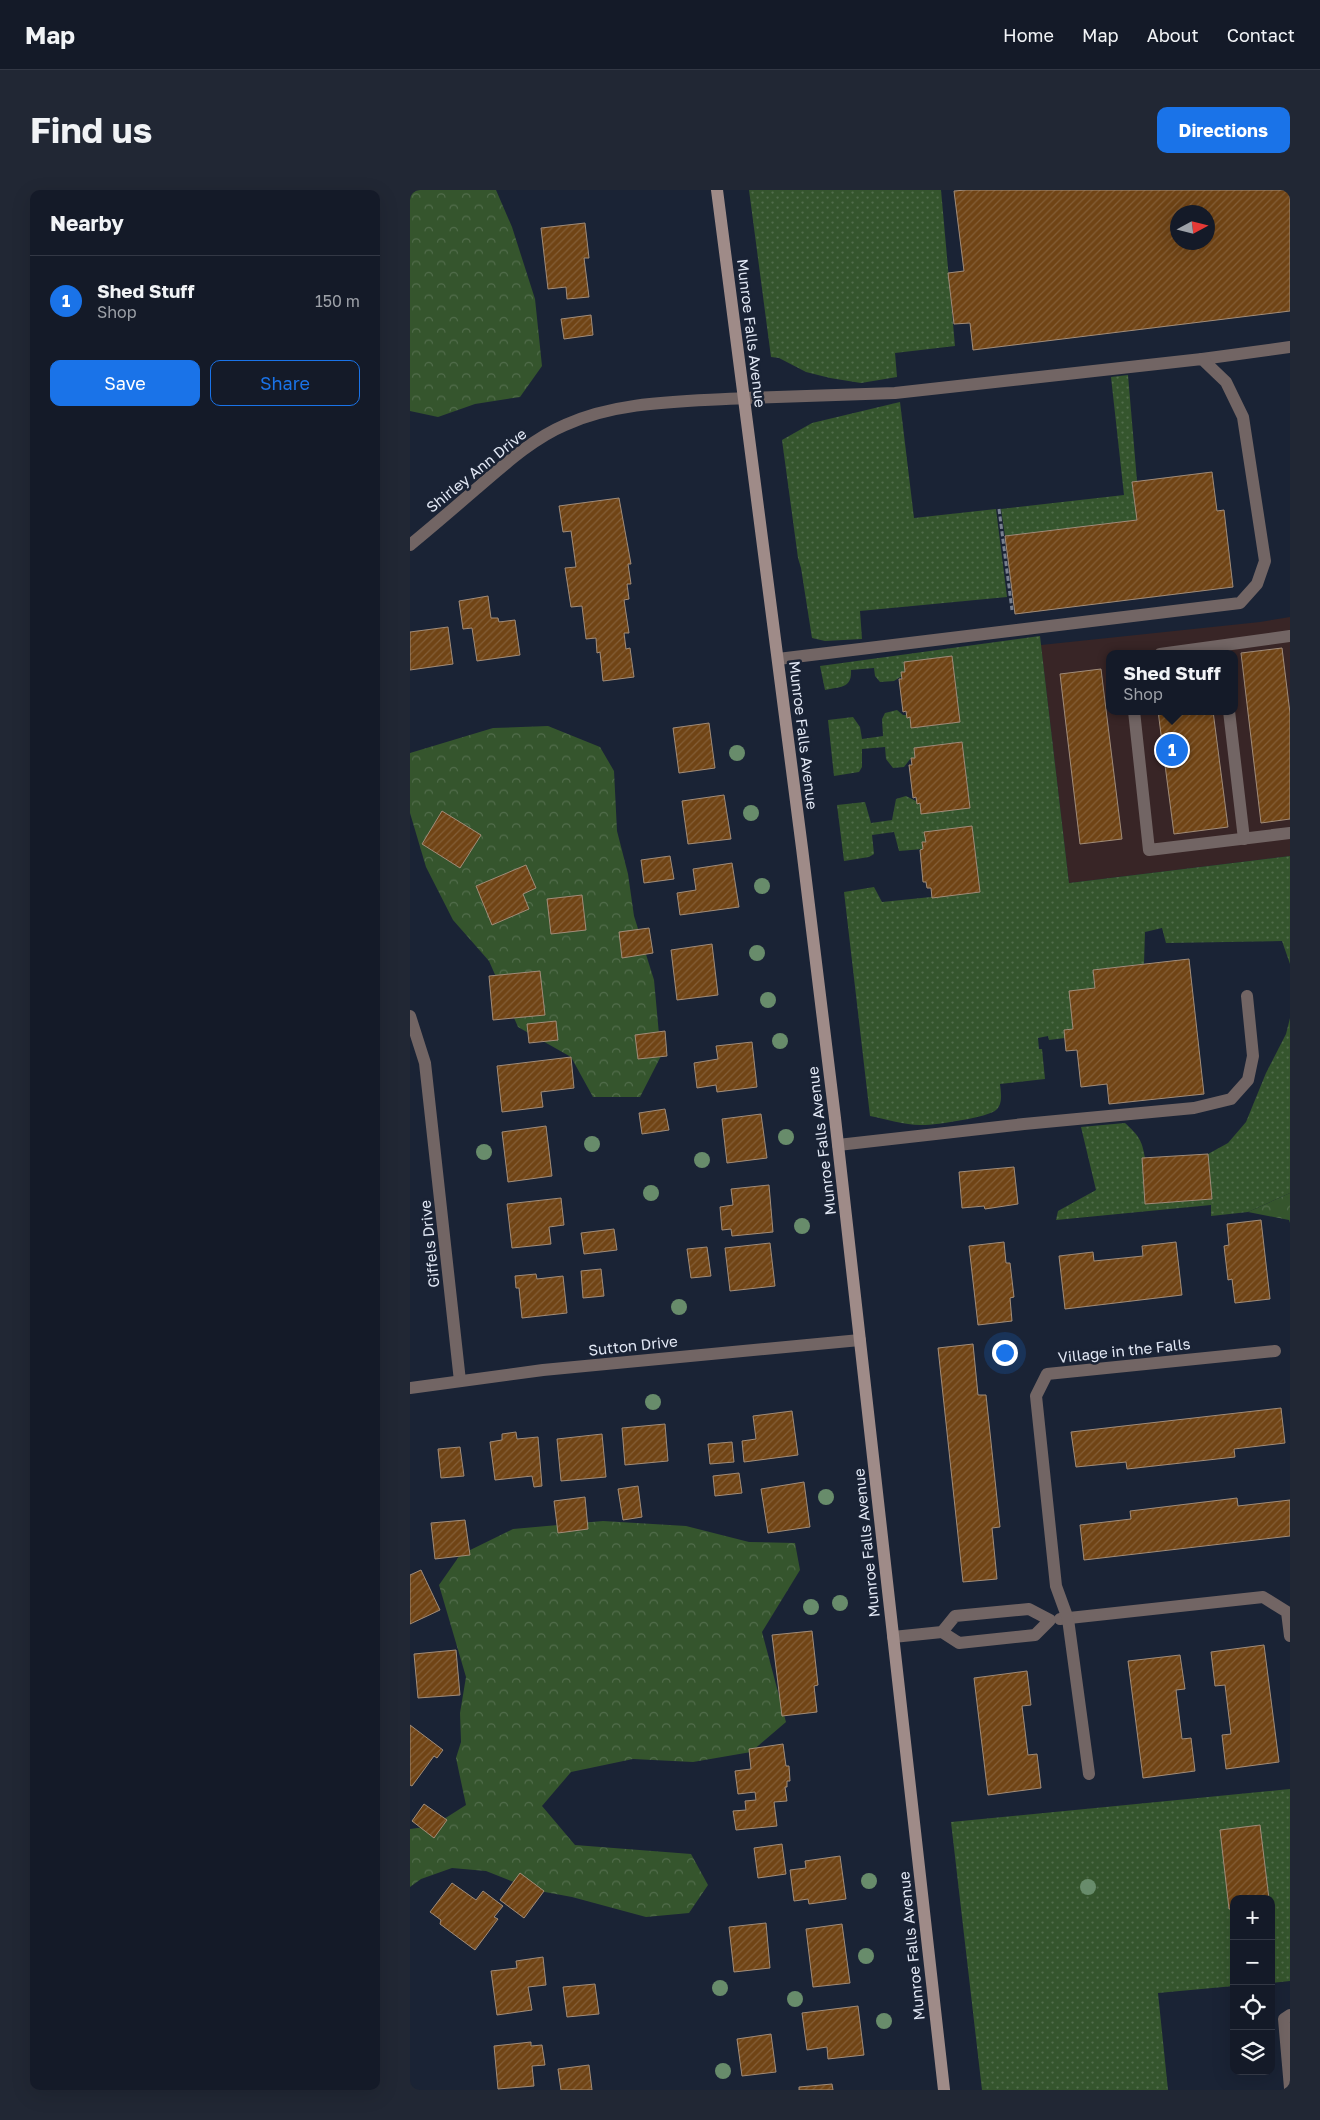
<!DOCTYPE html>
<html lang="en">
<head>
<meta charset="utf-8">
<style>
  body { margin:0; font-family:"Golos Text",sans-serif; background:#212734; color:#f1f3f6 }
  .controls { position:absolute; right:15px; bottom:15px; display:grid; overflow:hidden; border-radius:10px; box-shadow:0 5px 20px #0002 }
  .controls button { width:45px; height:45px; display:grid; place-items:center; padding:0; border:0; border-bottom:1px solid #333845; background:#141a28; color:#f1f3f6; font:25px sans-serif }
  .compass { position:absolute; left:760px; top:15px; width:45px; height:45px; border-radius:50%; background:#141a28; box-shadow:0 5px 20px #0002; rotate:83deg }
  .you { position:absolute; left:594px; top:1162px; width:18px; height:18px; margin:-12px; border:4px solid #fff; border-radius:50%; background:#1a73e8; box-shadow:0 0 0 8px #1a73e833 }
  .badge { display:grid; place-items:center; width:32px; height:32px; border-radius:50%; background:#1a73e8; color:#fff; font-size:16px; font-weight:700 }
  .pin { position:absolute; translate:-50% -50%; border:2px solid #fff; box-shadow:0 1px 5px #0006 }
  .popup { position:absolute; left:696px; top:460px; width:132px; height:65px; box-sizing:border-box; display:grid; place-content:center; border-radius:10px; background:#141a28; filter:drop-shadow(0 1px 4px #0005); font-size:16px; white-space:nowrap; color:#9da1a8 }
  .popup b { font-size:19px; color:#f1f3f6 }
  .popup::after { content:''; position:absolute; left:50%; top:100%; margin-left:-10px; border:10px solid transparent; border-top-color:#141a28 }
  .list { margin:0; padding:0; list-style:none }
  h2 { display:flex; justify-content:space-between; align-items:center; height:65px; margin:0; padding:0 20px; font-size:21px }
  h2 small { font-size:16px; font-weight:400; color:#9da1a8 }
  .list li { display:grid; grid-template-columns:32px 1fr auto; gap:15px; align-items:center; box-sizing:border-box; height:90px; padding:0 20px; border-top:1px solid #333845 }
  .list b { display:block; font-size:19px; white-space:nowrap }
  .list p { margin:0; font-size:16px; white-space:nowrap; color:#9da1a8 }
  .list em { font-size:16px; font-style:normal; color:#9da1a8 }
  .actions { display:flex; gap:10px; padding:15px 20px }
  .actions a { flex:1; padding:11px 0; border:1px solid #1a73e8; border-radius:10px; text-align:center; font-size:18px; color:#1a73e8 }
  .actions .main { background:#1a73e8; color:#fff }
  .icon { flex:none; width:28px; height:28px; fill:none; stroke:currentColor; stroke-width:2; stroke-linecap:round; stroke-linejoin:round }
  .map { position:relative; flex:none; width:880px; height:1900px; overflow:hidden; border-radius:10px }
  header { display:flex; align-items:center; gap:30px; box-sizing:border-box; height:70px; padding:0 25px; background:#141a28; border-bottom:1px solid #333845 }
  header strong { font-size:24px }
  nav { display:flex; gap:28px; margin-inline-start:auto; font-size:18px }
  .intro { display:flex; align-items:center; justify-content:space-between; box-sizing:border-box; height:120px; padding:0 30px }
  h1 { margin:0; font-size:35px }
  .button { padding:12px 22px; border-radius:10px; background:#1a73e8; color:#fff; font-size:18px; font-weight:700 }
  main { display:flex; gap:30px; padding:0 30px }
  aside { flex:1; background:#141a28; border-radius:10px; box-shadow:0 5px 20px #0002 }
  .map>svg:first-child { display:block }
</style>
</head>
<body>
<header>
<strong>Map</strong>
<nav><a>Home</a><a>Map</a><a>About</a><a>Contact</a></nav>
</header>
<div class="intro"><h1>Find us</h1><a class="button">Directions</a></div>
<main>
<aside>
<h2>Nearby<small></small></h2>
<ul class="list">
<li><span class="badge">1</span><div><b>Shed Stuff</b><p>Shop</p></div><em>150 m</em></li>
</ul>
<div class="actions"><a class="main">Save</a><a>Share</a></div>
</aside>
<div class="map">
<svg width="880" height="1900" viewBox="0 0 880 1900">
  <defs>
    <pattern id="grass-dots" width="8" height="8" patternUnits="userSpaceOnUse" patternTransform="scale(1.25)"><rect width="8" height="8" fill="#35552d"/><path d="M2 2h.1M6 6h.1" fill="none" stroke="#526d4c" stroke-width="1.8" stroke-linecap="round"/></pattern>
    <pattern id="forest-crowns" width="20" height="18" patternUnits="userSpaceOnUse" patternTransform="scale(1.25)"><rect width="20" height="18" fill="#35552d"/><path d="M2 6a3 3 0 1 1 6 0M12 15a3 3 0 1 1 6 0" fill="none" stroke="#526d4c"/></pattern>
    <pattern id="building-hatch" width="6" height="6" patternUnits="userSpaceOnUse" patternTransform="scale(1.25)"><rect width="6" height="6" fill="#704415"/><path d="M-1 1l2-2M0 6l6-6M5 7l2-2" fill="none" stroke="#845f38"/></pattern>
  </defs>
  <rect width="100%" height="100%" fill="#1a2335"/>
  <path fill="#382526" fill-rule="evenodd" d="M880 427V666L659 693 631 455 850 432ZM700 464H824V521H700Z"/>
  <g fill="url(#grass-dots)">
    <path d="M339 0H531L545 156 485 163 487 187 451 193 420 188 396 182 369 168 361 167Z"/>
    <path d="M718 185 727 291 722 292 727 330 595 346 591 319 714 305 701 187Z"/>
    <path d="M490 212 504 328 586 319 597 407 450 421 452 449 415 451 402 448 391 378 388 368 372 250 402 233Z"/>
    <path d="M630 446 659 693 880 666V774L872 751 756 753 752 738 735 742 734 774 683 780 685 798 663 839 654 840 655 848 639 850 638 846 628 848 629 859H632L635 889 590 894C591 903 593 914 586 920 580 927 521 936 510 935 495 935 476 929 460 926L434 702 464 697 472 712 570 702 562 636 515 642 516 652H512L513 659 489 661 484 642 462 645 464 664 459 667 434 671 427 615 455 612 461 633 482 630 486 609 496 606 506 611 507 614 560 618 552 552 504 558 505 568H501L494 577 483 578 476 569 475 557 452 559V577L449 582 424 586 418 530 443 527 450 537 452 549 473 546 472 529 475 523 487 520 493 525H496L497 528 500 527 502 538 550 532 542 466 494 472 495 482H491L492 486 484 491 470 492 465 486 464 478 441 480C442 499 430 496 415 500L410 476Z"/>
    <path d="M880 828V1003L838 1022 801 1026V1015L646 1030 648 1021 686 1000 671 937 715 933C729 946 732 950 735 968L732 969 735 1014 801 1009 798 964 818 953 836 932 856 883 876 844Z"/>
    <path d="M880 1599V1791L861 1793V1709H824V1796L748 1803 758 1900H572L541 1632Z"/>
  </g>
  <g fill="url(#forest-crowns)">
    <path d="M0 0H86L102 37 125 109 132 176 110 207 65 214 28 227 0 221Z"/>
    <path d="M138 536 190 557 204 581 207 641 218 684 224 726 244 790 251 866 230 907H183L161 867 108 837 79 771 43 730 16 677 0 623V563L83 538Z"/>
    <path d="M880 1003V1033L879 1030 838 1022Z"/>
    <path d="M193 1331 276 1336 339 1352 385 1353 390 1380 352 1442 376 1532 341 1562 283 1572 223 1569 161 1582 132 1616 165 1655 281 1664 298 1695 279 1723 236 1727 162 1707 124 1700 76 1681 42 1678 11 1689 0 1697V1639L23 1636 56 1615 46 1568 51 1552 50 1523 56 1487 29 1395 50 1365 103 1339Z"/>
  </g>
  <g fill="url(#building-hatch)" stroke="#a18c79" fill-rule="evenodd">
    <path d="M556 0H880V121L563 160 560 133 544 134 538 83 554 81 544 1ZM768 22H798V52H768Z"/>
    <path d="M175 33 179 68H174L179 107 157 109 156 97 138 99 131 38Z"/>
    <path d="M181 125 183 145 154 149 151 129Z"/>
    <path d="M802 282 807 321 814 320 823 397 605 424 595 346 727 330 722 292Z"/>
    <path d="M209 308 221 374H218L221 394H217L219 409 214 410 219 443H214L216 459 220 458 224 487 193 491 190 462 187 463 186 448 176 449 172 416 161 417 155 378 166 377 161 341 153 342 149 316Z"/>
    <path d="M78 406 81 428H88L89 432 105 430 110 465 67 471 62 438 53 439 49 411Z"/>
    <path d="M38 437 43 474 0 480V442Z"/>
    <path d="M872 458 880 523V629L851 633 831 463Z"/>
    <path d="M542 466 550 532 501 538 500 527 497 528 496 521 493 522 489 489H492L491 482H495L494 472Z"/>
    <path d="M691 479 712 649 670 654 650 484Z"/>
    <path d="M748 521H803L818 637 764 644Z"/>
    <path d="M299 533 305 578 269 583 263 538Z"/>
    <path d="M552 552 560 618 511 624 510 613 507 614 506 607 503 608 499 575H502L501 568H505L504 558Z"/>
    <path d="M314 605 321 649 278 654 272 611Z"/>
    <path d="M32 621 71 645 50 678 12 654Z"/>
    <path d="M562 636 570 702 522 708 521 698H517L516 692H513L510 660 513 659 512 652H516L514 642Z"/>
    <path d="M260 666 264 689 234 693 231 670Z"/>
    <path d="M322 673 329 717 270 725 267 703 286 700 283 679Z"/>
    <path d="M116 675 126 698 113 704 119 719 82 735 66 696Z"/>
    <path d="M172 705 176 740 141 744 137 709Z"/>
    <path d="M239 738 243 763 212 768 209 742Z"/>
    <path d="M302 754 308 805 267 810 261 760Z"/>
    <path d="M779 769 794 904 699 914 697 894 671 897 667 860 656 861 654 840 663 839 659 801 685 798 683 780Z"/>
    <path d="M130 781 135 825 83 830 79 786Z"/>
    <path d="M146 831 148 850 119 853 117 834Z"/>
    <path d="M255 841 257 866 228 869 225 845Z"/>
    <path d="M342 852 347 897 307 902 306 895 287 898 284 873 308 869 306 856Z"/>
    <path d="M161 867 164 898 131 902 133 917 92 922 87 876Z"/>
    <path d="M255 919 259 940 232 944 229 923Z"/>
    <path d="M351 924 357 968 317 973 312 929Z"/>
    <path d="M136 936 142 986 98 992 92 942Z"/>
    <path d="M798 964 802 1009 735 1014 732 968Z"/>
    <path d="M604 977 608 1014 575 1019 574 1016 552 1018 549 982Z"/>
    <path d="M359 995 363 1042 322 1046 321 1039 312 1040 310 1017 323 1015 321 999Z"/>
    <path d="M151 1008 154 1035 139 1037 141 1054 102 1058 97 1014Z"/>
    <path d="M851 1030 860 1109 825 1113 822 1089 818 1090 814 1056 819 1055 817 1034Z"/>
    <path d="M204 1039 207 1060 174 1064 171 1043Z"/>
    <path d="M594 1052 596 1073H600L604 1107 600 1108 602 1131 568 1135 559 1056Z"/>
    <path d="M766 1052 772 1105 655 1119 649 1066 683 1062 684 1071 733 1066 732 1056Z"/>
    <path d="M360 1053 365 1096 320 1101 315 1058Z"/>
    <path d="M297 1057 301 1086 281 1088 277 1059Z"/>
    <path d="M191 1079 194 1106 173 1108 171 1081Z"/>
    <path d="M126 1084 127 1089 153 1086 157 1123 112 1128 109 1098H106L105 1086Z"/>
    <path d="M563 1154 568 1205H576L590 1337 582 1338 587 1389 553 1392 528 1158Z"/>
    <path d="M871 1218 875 1253 824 1259 825 1267 717 1279 716 1272 666 1277 661 1242Z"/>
    <path d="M382 1221 388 1265 334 1272 332 1251 346 1249 343 1226Z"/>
    <path d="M255 1234 258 1271 215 1275 212 1238Z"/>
    <path d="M106 1242 107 1249 128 1247 132 1296 124 1297 122 1286 85 1290 80 1252 92 1250V1244Z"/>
    <path d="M192 1244 196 1287 151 1291 147 1249Z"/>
    <path d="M322 1252 324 1272 300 1274 298 1254Z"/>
    <path d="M50 1257 54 1286 31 1288 28 1259Z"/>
    <path d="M329 1283 332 1303 305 1306 303 1286Z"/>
    <path d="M394 1292 400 1337 358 1343 351 1299Z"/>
    <path d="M228 1296 232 1327 213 1330 208 1299Z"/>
    <path d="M175 1307 178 1339 148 1343 144 1311Z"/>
    <path d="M827 1308 828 1316 880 1310V1346L674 1370 670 1335 721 1329 720 1321Z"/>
    <path d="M55 1330 60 1365 25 1369 21 1333Z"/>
    <path d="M11 1380 30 1420 0 1434V1385Z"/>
    <path d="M402 1441 408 1495 404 1496 407 1522 372 1526 362 1445Z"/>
    <path d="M854 1455 869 1572 816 1579 812 1545 821 1544 815 1495 805 1496 801 1462Z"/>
    <path d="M46 1460 50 1505 8 1508 4 1464Z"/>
    <path d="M770 1465 775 1499 766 1500 772 1549 781 1548 785 1581 733 1588 718 1471Z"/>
    <path d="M617 1481 621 1515 612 1516 618 1565 627 1564 631 1598 578 1605 564 1488Z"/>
    <path d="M0 1535 33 1560 27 1568 24 1566 2 1596 0 1595Z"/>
    <path d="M373 1554 376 1576H379L380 1591H377V1597H375L377 1611 364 1612 367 1636 326 1640 323 1621 336 1620 335 1611 346 1610 345 1602 328 1604 325 1581 341 1579 339 1559Z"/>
    <path d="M14 1614 37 1630 24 1648 2 1631Z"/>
    <path d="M850 1635 859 1709H824V1719H819L810 1640Z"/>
    <path d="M372 1654 376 1684 348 1688 344 1658Z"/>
    <path d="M430 1666 436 1709 399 1714 398 1709 384 1711 380 1680 396 1678 395 1671Z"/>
    <path d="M110 1683 134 1701 114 1728 90 1710Z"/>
    <path d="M42 1693 66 1710 73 1701 93 1716 84 1727 88 1729 65 1760 30 1734 31 1730 20 1722Z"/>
    <path d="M356 1733 360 1778 324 1782 319 1737Z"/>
    <path d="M432 1734 440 1793 403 1797 396 1739Z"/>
    <path d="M133 1767 136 1795 118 1797 122 1820 87 1825 81 1781 107 1778 106 1771Z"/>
    <path d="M185 1794 189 1824 157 1827 153 1797Z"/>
    <path d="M448 1816 454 1865 418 1869 417 1857 397 1860 392 1823Z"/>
    <path d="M361 1844 366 1882 332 1886 327 1849Z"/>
    <path d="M121 1852V1856L132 1855 135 1875 122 1876 124 1896 88 1899 84 1856Z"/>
    <path d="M179 1875 182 1900H151L148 1879Z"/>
    <path d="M422 1894 423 1900H389V1897Z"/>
  </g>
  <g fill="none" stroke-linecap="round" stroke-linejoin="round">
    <path stroke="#788090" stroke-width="3" stroke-dasharray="5 2.5" stroke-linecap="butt" d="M589 319 602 420"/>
    <g stroke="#726564" stroke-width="12">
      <path d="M792 169 880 157"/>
      <path d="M334 208 485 203 792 169 816 192 833 227 855 371 847 394 830 413 368 469"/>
      <path d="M750 464 880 446"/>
      <path d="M724 521 739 660 880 643"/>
      <path d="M819 521 834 649"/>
      <path d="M428 955 614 934 784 918 821 909 838 890 843 866 837 806"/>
      <path d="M650 1429 853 1407 877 1422 880 1446"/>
      <path d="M483 1447 532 1442 549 1453 625 1445 640 1430 619 1419 545 1426 532 1442"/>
      <path d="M679 1584 658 1429 646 1396 626 1206 637 1184 865 1161"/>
      <path d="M880 1825 874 1829 880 1898"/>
    </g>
    <g stroke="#726564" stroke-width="12">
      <path d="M0 355C22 337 44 318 66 299 93 276 122 249 155 235 210 210 275 212 334 208"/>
      <path d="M0 826 15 873 50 1191"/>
      <path d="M0 1198 133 1180 450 1150"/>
    </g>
    <path stroke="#9f8b88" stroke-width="12" d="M307 0 392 658 425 928 534 1900"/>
  </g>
  <g fill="#688c6b">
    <circle cx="327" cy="563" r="8"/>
    <circle cx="341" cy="623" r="8"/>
    <circle cx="352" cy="696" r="8"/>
    <circle cx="347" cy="763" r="8"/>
    <circle cx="358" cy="810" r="8"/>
    <circle cx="370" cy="851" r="8"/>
    <circle cx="376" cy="947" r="8"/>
    <circle cx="182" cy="954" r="8"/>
    <circle cx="74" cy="962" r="8"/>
    <circle cx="292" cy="970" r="8"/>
    <circle cx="241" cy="1003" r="8"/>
    <circle cx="392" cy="1036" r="8"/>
    <circle cx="269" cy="1117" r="8"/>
    <circle cx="243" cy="1212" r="8"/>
    <circle cx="416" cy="1307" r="8"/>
    <circle cx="430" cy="1413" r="8"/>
    <circle cx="401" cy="1417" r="8"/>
    <circle cx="459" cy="1691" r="8"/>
    <circle cx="678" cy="1697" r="8"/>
    <circle cx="456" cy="1766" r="8"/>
    <circle cx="310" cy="1798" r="8"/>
    <circle cx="385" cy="1809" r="8"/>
    <circle cx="474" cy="1831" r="8"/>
    <circle cx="313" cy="1881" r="8"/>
  </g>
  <g text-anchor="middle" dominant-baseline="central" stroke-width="5" stroke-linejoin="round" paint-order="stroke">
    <g font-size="15" fill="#e2e8f5" stroke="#1a2335">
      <text transform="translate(342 143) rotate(83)">Munroe Falls Avenue</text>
      <text transform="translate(66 280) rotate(-39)">Shirley Ann Drive</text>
      <text transform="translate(394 545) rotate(83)">Munroe Falls Avenue</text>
      <text transform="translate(411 951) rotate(-97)">Munroe Falls Avenue</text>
      <text transform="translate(19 1054) rotate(-96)">Giffels Drive</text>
      <text transform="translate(223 1155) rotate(-6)">Sutton Drive</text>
      <text transform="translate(714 1160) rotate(-6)">Village in the Falls</text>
      <text transform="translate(456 1353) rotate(-96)">Munroe Falls Avenue</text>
      <text transform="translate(501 1756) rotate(-96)">Munroe Falls Avenue</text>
    </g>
  </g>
</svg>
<div class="controls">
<button>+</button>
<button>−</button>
<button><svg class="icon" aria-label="locate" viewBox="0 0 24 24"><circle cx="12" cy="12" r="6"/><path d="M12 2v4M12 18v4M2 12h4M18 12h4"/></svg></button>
<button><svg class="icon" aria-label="layers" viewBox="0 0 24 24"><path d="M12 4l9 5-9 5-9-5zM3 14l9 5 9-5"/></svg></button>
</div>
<svg class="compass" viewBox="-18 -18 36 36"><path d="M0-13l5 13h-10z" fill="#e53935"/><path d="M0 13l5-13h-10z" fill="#9da1a8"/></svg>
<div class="you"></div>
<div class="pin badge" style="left:762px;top:560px">1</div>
<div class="popup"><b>Shed Stuff</b>Shop</div>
</div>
</main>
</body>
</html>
